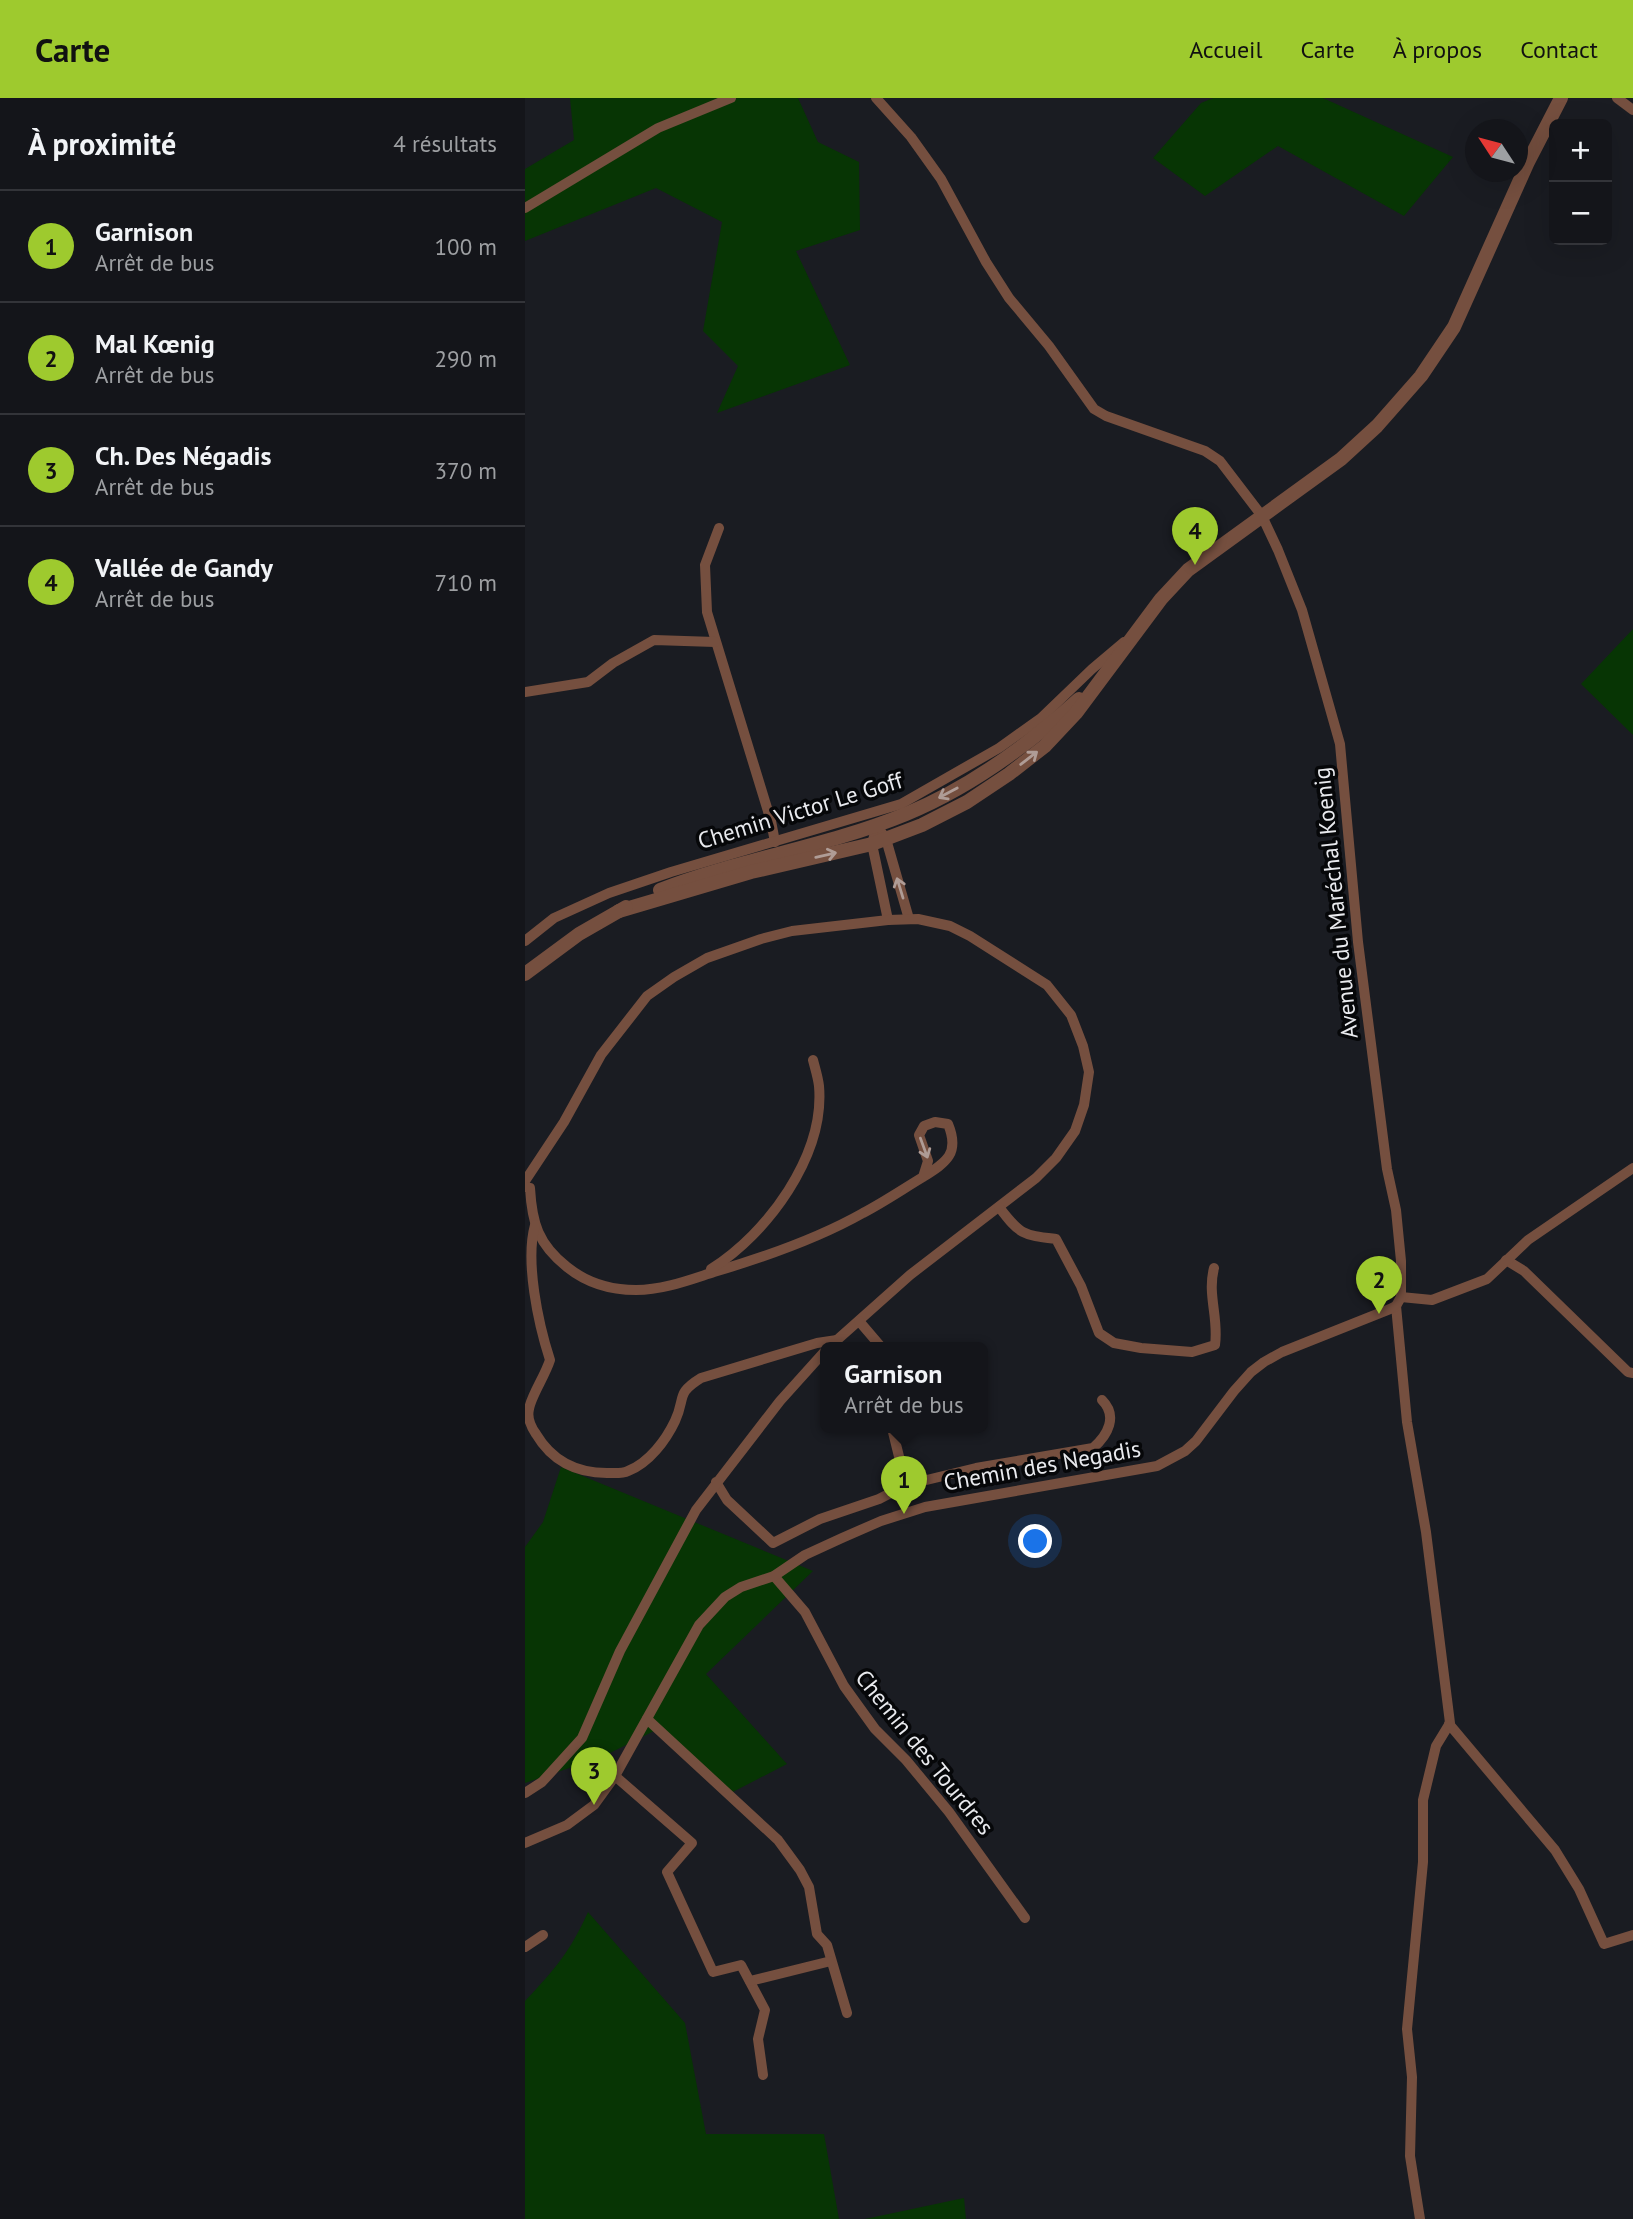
<!DOCTYPE html>
<html lang="fr">
<head>
<meta charset="utf-8">
<style>
  body { margin:0; font-family:"PT Sans",sans-serif; background:#212227; color:#f1f3f6 }
  .controls { position:absolute; right:21px; top:21px; display:grid; overflow:hidden; border-radius:10px; box-shadow:0 7px 28px #0002 }
  .controls button { width:63px; height:63px; display:grid; place-items:center; padding:0; border:0; border-bottom:2px solid #333439; background:#14151a; color:#f1f3f6; font:35px sans-serif }
  .compass { position:absolute; left:940px; top:21px; width:63px; height:63px; border-radius:50%; background:#14151a; box-shadow:0 7px 28px #0002; rotate:306deg }
  .you { position:absolute; left:511px; top:1444px; width:24px; height:24px; margin:-18px; border:5px solid #fff; border-radius:50%; background:#1a73e8; box-shadow:0 0 0 10px #1a73e833 }
  .badge { display:grid; place-items:center; width:46px; height:46px; border-radius:50%; background:#9eca2e; color:#111; font-size:23px; font-weight:700 }
  .pin { position:absolute; translate:-50% -58px; filter:drop-shadow(0 2px 4px #0008) }
  .pin::after { content:''; position:absolute; top:37px; width:24px; height:21px; background:inherit; clip-path:polygon(0 0,100% 0,50% 100%) }
  .popup { position:absolute; left:295px; top:1244px; width:168px; height:91px; box-sizing:border-box; display:grid; place-content:center; border-radius:10px; background:#14151a; filter:drop-shadow(0 2px 5px #0005); font-size:23px; white-space:nowrap; color:#9d9fa2 }
  .popup b { font-size:26px; color:#f1f3f6 }
  .popup::after { content:''; position:absolute; left:50%; top:100%; margin-left:-14px; border:14px solid transparent; border-top-color:#14151a }
  .list { margin:0; padding:0; list-style:none }
  h2 { display:flex; justify-content:space-between; align-items:center; height:91px; margin:0; padding:0 28px; font-size:30px }
  h2 small { font-size:23px; font-weight:400; color:#9d9fa2 }
  .list li { display:grid; grid-template-columns:46px 1fr auto; gap:21px; align-items:center; box-sizing:border-box; height:112px; padding:0 28px; border-top:2px solid #333439 }
  .list b { display:block; font-size:26px; white-space:nowrap }
  .list p { margin:0; font-size:23px; white-space:nowrap; color:#9d9fa2 }
  .list em { font-size:23px; font-style:normal; color:#9d9fa2 }
  .map { position:relative; flex:none; width:1108px; height:2121px; overflow:hidden }
  header { display:flex; align-items:center; gap:42px; box-sizing:border-box; height:98px; padding:0 35px; background:#9eca2e; color:#111 }
  header strong { font-size:33px }
  nav { display:flex; gap:38px; margin-inline-start:auto; font-size:24px }
  main { display:flex }
  aside { flex:1; background:#14151a }
  .map>svg:first-child { display:block }
</style>
</head>
<body>
<header>
<strong>Carte</strong>
<nav><a>Accueil</a><a>Carte</a><a>À propos</a><a>Contact</a></nav>
</header>
<main>
<aside>
<h2>À proximité<small>4 résultats</small></h2>
<ul class="list">
<li><span class="badge">1</span><div><b>Garnison</b><p>Arrêt de bus</p></div><em>100 m</em></li>
<li><span class="badge">2</span><div><b>Mal Kœnig</b><p>Arrêt de bus</p></div><em>290 m</em></li>
<li><span class="badge">3</span><div><b>Ch. Des Négadis</b><p>Arrêt de bus</p></div><em>370 m</em></li>
<li><span class="badge">4</span><div><b>Vallée de Gandy</b><p>Arrêt de bus</p></div><em>710 m</em></li>
</ul>
</aside>
<div class="map">
<svg width="1108" height="2121" viewBox="0 0 1108 2121">
  <rect width="100%" height="100%" fill="#1a1c22"/>
  <g fill="#073504">
    <path d="M45 0H273L293 44 334 64 335 132 271 153 325 267 192 315 213 268 178 233 197 124 131 90 0 143V71L49 42Z"/>
    <path d="M688 0H798L928 59 879 118 753 48 680 98 628 60 676 5Z"/>
    <path d="M1108 531V637L1056 586Z"/>
    <path d="M36 1369 288 1473 181 1576 262 1666 200 1698 129 1633 77 1659 0 1685V1449L18 1424Z"/>
    <path d="M63 1814 160 1925 181 2036H299L314 2121H0V1903C30 1871 45 1854 63 1814Z"/>
    <path d="M439 2100 441 2121H340Z"/>
  </g>
  <g fill="none" stroke-linecap="round" stroke-linejoin="round">
    <g stroke="#754f3f" stroke-width="10">
      <path d="M1092 0 1108 12"/>
      <path d="M0 110 133 30 206 0"/>
      <path d="M194 430 180 467 182 514 246 723 250 744"/>
      <path d="M0 594 63 584 88 565 129 542 190 544"/>
      <path d="M352 727 347 746 363 822"/>
      <path d="M357 735 361 741 384 821"/>
      <path d="M0 843 29 820 84 795 146 774 376 706 474 650 516 620 567 571 599 544"/>
      <path d="M0 1083 39 1024 76 957 122 898 149 879 182 860 236 841 267 833 363 822 393 821 425 828 445 838 522 887 546 917 558 948 564 974 559 1007 550 1033 531 1060 511 1080 385 1177 303 1250"/>
      <path d="M0 1089 5 1090C7 1125 13 1146 42 1169 62 1185 85 1192 111 1192 138 1192 164 1182 189 1174 240 1159 292 1141 338 1115 359 1104 378 1091 398 1079 422 1064 435 1055 423 1026L410 1024 399 1028 394 1037 403 1063 398 1079"/>
      <path d="M474 1109C495 1137 498 1137 531 1141L556 1188 574 1235 589 1245 616 1250 667 1254 690 1247C694 1220 682 1197 689 1170"/>
      <path d="M10 1127C0 1163 13 1225 25 1262 20 1278 6 1298 4 1311 2 1319 6 1329 11 1336 27 1363 51 1375 82 1375 89 1375 97 1376 103 1373 124 1365 141 1342 150 1323 161 1300 150 1296 176 1280L292 1245 312 1242"/>
      <path d="M981 1162 999 1173 1103 1274 1108 1275"/>
      <path d="M186 1171C242 1136 300 1058 294 988 293 979 290 970 288 962"/>
      <path d="M876 1199 907 1202 962 1181 1003 1142 1108 1070"/>
      <path d="M871 1208 882 1324 901 1434 925 1625 911 1648 898 1702V1764L882 1931 887 1979 885 2058 895 2121"/>
      <path d="M334 1223 357 1250"/>
      <path d="M367 1330 381 1387 451 1370 568 1350C583 1337 593 1318 577 1302"/>
      <path d="M191 1384 202 1402 248 1445 295 1421 354 1401 381 1387"/>
      <path d="M249 1478 280 1514 319 1588 350 1631 381 1662 424 1714 500 1820"/>
      <path d="M122 1621 253 1742 275 1772 284 1789 292 1836 302 1847 322 1915"/>
      <path d="M924 1626 1030 1752 1054 1791 1079 1846 1108 1837"/>
      <path d="M90 1678 167 1745 142 1774 188 1874 216 1867 240 1912 233 1941 238 1977"/>
      <path d="M0 1695 17 1684 57 1640 95 1553 171 1412 255 1303 300 1253"/>
      <path d="M0 1745 42 1727 69 1707 90 1678 174 1527 200 1499 216 1489 249 1478 280 1457 317 1440 356 1423 400 1409 632 1368 660 1353 671 1343 709 1293 726 1274 739 1264 757 1254 865 1211 871 1208 876 1199V1163L871 1112 862 1071 833 844 815 646 777 512 753 452 737 418 695 363 680 353 581 318 569 311 524 248 484 200 461 164 416 81 386 39 351 0"/>
      <path d="M0 1849 18 1837"/>
      <path d="M225 1883 306 1863"/>
    </g>
    <g stroke="#754f3f" stroke-width="14">
      <path d="M135 792C215 761 301 749 381 716 444 690 503 647 554 601"/>
      <path d="M94 813 226 774 347 746 397 727 442 704 484 676 520 648 551 615 636 501 663 472 816 361 852 328 896 278 929 229 1003 64 1036 0"/>
      <path d="M0 876 54 836 101 809"/>
    </g>
  </g>
  <defs><path id="oneway-shaft" d="M-6 0H5M1.5-3L5.5 0L1.5 3" fill="none" stroke-width="1.6" stroke-linecap="round" stroke-linejoin="round" transform="scale(1.75)"/></defs>
  <g stroke="#af9c96">
    <use href="#oneway-shaft" transform="translate(504 660) rotate(-38)"/>
    <use href="#oneway-shaft" transform="translate(423 695) rotate(152)"/>
    <use href="#oneway-shaft" transform="translate(301 757) rotate(-13)"/>
    <use href="#oneway-shaft" transform="translate(375 790) rotate(-107)"/>
    <use href="#oneway-shaft" transform="translate(399 1050) rotate(70)"/>
  </g>
  <g text-anchor="middle" dominant-baseline="central" stroke-width="7" stroke-linejoin="round" paint-order="stroke">
    <g font-size="23" fill="#e9eaee" stroke="#060709">
      <text transform="translate(275 712) rotate(-17)">Chemin Victor Le Goff</text>
      <text transform="translate(810 805) rotate(-96)">Avenue du Maréchal Koenig</text>
      <text transform="translate(517 1367) rotate(-10)">Chemin des Negadis</text>
      <text transform="translate(400 1654) rotate(51)">Chemin des Tourdres</text>
    </g>
  </g>
</svg>
<div class="controls">
<button>+</button>
<button>−</button>
</div>
<svg class="compass" viewBox="-18 -18 36 36"><path d="M0-13l5 13h-10z" fill="#e53935"/><path d="M0 13l5-13h-10z" fill="#9d9fa2"/></svg>
<div class="you"></div>
<div class="pin badge" style="left:379px;top:1416px">1</div>
<div class="popup"><b>Garnison</b>Arrêt de bus</div>
<div class="pin badge" style="left:854px;top:1216px">2</div>
<div class="pin badge" style="left:69px;top:1707px">3</div>
<div class="pin badge" style="left:670px;top:467px">4</div>
</div>
</main>
</body>
</html>
